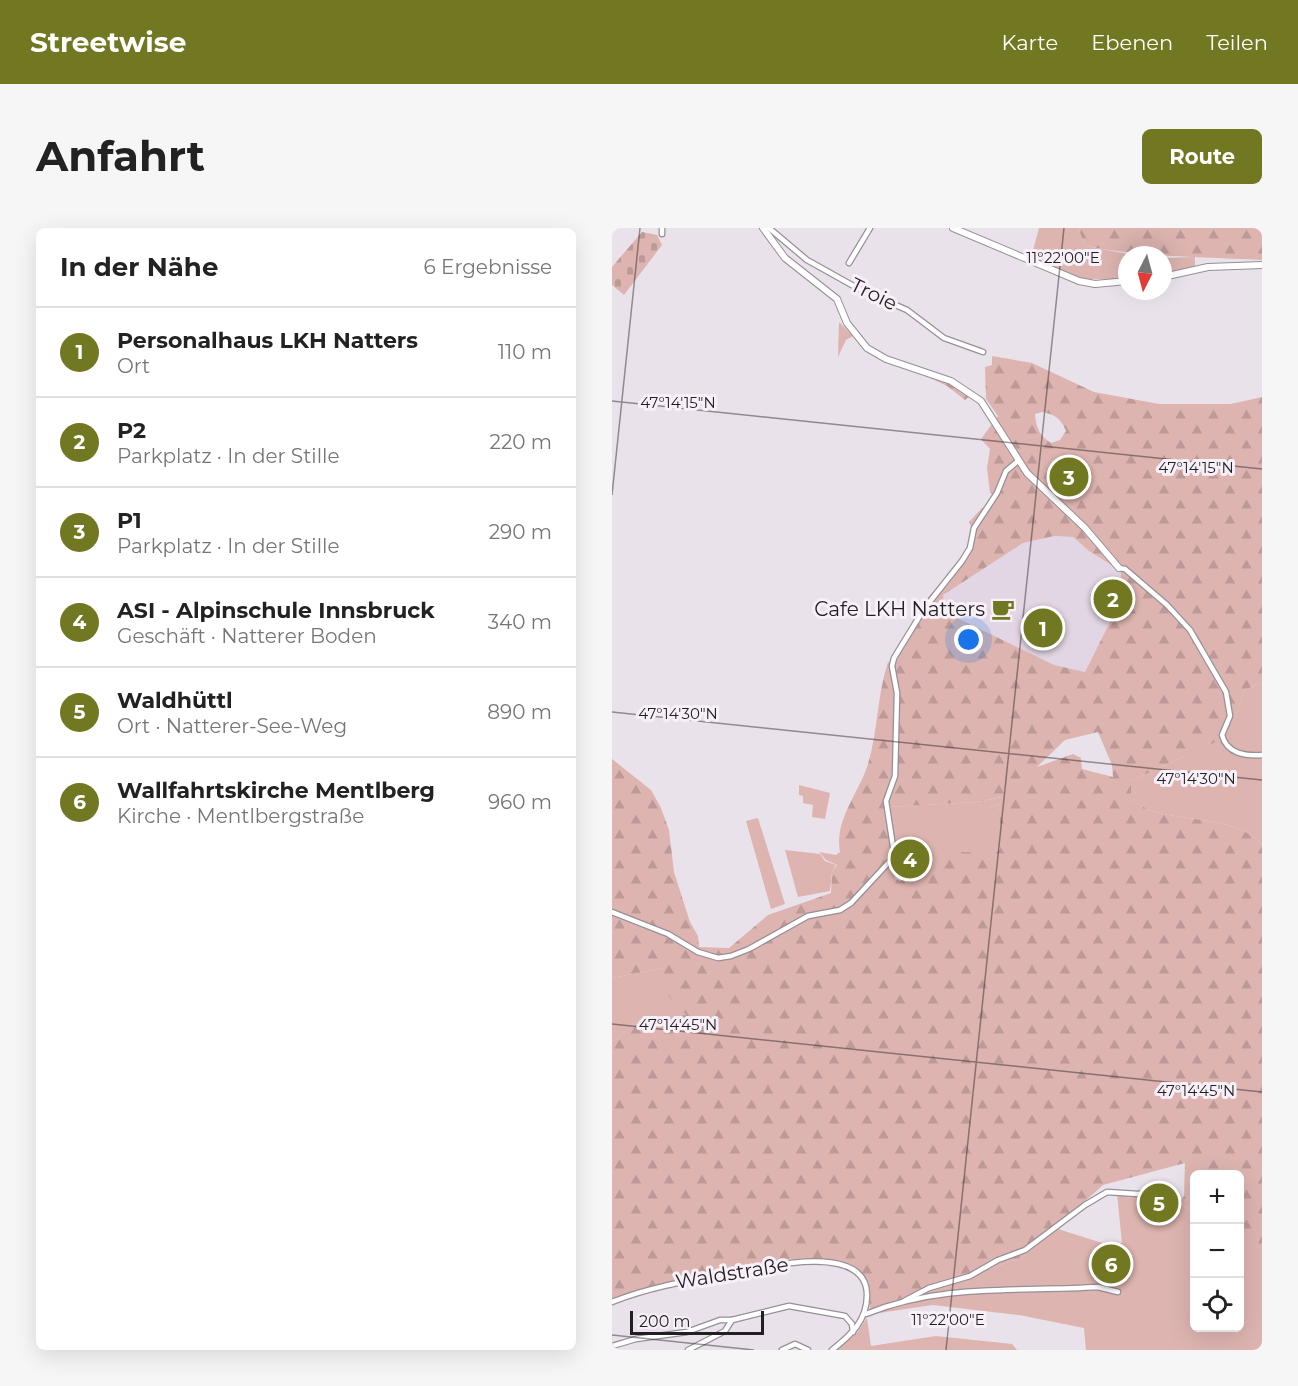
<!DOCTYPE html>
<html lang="de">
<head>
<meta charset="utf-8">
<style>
  body { margin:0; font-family:Montserrat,sans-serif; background:#f6f6f6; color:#222 }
  .controls { position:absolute; right:18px; bottom:18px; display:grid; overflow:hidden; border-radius:9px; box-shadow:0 6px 24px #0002 }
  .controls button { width:54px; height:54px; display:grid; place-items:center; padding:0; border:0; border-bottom:2px solid #e0e0e0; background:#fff; color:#222; font:30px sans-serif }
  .compass { position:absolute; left:506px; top:18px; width:54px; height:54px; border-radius:50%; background:#fff; box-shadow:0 6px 24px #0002; rotate:186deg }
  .scale { position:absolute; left:18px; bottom:15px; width:134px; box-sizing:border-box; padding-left:6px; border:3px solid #221f22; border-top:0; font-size:16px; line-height:21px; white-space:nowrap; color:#221f22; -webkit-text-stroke:4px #f8f0f8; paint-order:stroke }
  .you { position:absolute; left:357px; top:412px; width:21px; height:21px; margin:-15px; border:4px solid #fff; border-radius:50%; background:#1a73e8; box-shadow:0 0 0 9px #1a73e833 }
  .badge { display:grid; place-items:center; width:39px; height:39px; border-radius:50%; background:#727822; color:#fff; font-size:20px; font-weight:700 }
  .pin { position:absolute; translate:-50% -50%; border:3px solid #fff; box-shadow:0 2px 6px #0006 }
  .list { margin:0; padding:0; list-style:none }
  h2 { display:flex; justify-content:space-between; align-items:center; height:78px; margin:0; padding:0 24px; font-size:26px }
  h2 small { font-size:20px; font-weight:400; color:#767676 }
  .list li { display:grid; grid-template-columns:39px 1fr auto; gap:18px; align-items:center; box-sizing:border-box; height:90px; padding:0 24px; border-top:2px solid #e0e0e0 }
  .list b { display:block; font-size:22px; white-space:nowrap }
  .list p { margin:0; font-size:20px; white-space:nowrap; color:#767676 }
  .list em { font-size:20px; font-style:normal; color:#767676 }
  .icon { flex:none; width:33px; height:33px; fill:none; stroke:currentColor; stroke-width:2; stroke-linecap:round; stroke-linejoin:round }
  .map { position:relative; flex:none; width:650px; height:1122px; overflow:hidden; border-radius:9px }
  header { display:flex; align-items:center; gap:36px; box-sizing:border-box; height:84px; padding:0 30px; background:#727822; color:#fff }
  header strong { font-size:28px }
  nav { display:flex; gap:33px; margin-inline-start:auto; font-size:21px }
  .intro { display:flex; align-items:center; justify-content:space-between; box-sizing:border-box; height:144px; padding:0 36px }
  h1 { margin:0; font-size:42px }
  .button { padding:15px 27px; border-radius:9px; background:#727822; color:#fff; font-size:21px; font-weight:700 }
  main { display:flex; gap:36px; padding:0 36px }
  aside { flex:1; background:#fff; border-radius:9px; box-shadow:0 6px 24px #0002 }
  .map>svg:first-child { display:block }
</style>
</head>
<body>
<header>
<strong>Streetwise</strong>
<nav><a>Karte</a><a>Ebenen</a><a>Teilen</a></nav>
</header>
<div class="intro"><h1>Anfahrt</h1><a class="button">Route</a></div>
<main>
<aside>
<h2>In der Nähe<small>6 Ergebnisse</small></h2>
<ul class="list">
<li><span class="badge">1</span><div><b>Personalhaus LKH Natters</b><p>Ort</p></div><em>110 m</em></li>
<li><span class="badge">2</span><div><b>P2</b><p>Parkplatz · In der Stille</p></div><em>220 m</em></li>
<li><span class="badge">3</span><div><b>P1</b><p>Parkplatz · In der Stille</p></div><em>290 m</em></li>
<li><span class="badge">4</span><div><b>ASI - Alpinschule Innsbruck</b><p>Geschäft · Natterer Boden</p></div><em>340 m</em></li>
<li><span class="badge">5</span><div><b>Waldhüttl</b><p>Ort · Natterer-See-Weg</p></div><em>890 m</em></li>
<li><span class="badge">6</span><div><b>Wallfahrtskirche Mentlberg</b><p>Kirche · Mentlbergstraße</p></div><em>960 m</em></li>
</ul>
</aside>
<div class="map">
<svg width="650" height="1122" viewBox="0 0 650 1122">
  <defs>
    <pattern id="forest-firs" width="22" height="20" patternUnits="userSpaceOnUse" patternTransform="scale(1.5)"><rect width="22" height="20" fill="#ddb4b0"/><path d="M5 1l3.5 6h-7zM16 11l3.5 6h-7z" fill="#bd9a97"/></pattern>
    <pattern id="cemetery-stones" width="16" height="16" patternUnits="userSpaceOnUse" patternTransform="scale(1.5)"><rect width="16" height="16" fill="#ddb4b0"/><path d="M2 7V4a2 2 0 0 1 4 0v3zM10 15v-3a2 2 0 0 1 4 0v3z" fill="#bd9a97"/></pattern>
  </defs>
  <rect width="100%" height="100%" fill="#eae2ea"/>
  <path fill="#e3d6e4" d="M442 308 461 309 477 323 510 343 509 372 473 444 442 437 333 385 330 367 347 356 411 315Z"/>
  <g fill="#ddb4b0">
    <path d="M427 0H466L473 18 522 27H515V51H470L419 30Z"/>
    <path d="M583 29V39L551 46V30Z"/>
    <path d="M650 455V616C622 588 576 594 540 583 532 580 525 575 519 572V553L571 529 622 493 632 462Z"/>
    <path d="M187 557 218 565 213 591 200 589 201 577 191 575V568L187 567Z"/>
    <path d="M390 569 388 576 378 579 388 586V621L375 633 304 646 301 624 284 616 276 579 365 574Z"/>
    <path d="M146 590 173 676 159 681 134 593Z"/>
    <path d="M173 622 208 626 213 633 224 637 220 644 218 663 186 669Z"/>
    <path d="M51 740 74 788 28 792 0 814V750Z"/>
    <path d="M505 966 525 969 528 986 554 988 553 968 582 983V1100H628V1012L650 1026V1122H474L472 1100 407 1087 321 1077 260 1086 258 1081 411 1029 443 1000 490 1015H510Z"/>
    <path d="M255 1090 259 1118 324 1108 400 1116 405 1122H224L245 1105Z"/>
  </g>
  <g fill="url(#forest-firs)" fill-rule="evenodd">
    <path d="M466 0H650V32C589 29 532 29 473 18Z"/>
    <path d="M227 94 241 108 234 112 226 129Z"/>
    <path d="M380 128 420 135 482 164 547 176H619L650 169V455L632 462 622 493 608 512 519 553V572C525 575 533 580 540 583 576 594 622 588 650 616V1029L628 1013V946H582V983L567 975 572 968 573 935 491 957 411 1029 258 1081 257 1055C253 1049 248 1042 242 1038 200 1013 47 1056 0 1071V814L28 792 74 787 53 764 51 740 0 750V531L39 562 49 580 57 602 62 644 78 694 86 708 87 719 117 720 156 687 219 665 220 644 225 637 214 632 207 624 224 627 228 624C222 592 247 565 256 536 266 503 265 467 276 434L283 436 290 421 288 416 314 372 359 320 360 300 357 294 370 280H375L384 269 378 265 375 240 378 221 369 211 386 188 374 171 373 139 380 137ZM430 184C443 186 449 191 454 203L448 212 439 215C428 208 424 200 423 186ZM454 238 467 243 473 251 472 262 452 261 442 257V247ZM442 308 461 309 477 323 509 343V372L473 444 442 437 333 384 331 367 411 315ZM486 504 500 537 501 549 470 541 469 530 461 526 425 539 453 512ZM389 569 388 576 378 579 380 590 388 587V621L375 633 368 624H336L312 635 310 643 304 646 301 624 284 616 276 579 365 574ZM287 618 301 624 304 646 288 653 283 650 282 626H284L283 619Z"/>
    <path d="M318 150 337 155 358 168 353 172 335 158Z"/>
  </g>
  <path fill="url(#cemetery-stones)" d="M30 4 45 7 50 17 12 67 0 57V39Z"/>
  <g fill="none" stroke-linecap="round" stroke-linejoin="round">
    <g stroke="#968f96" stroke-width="7">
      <g id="street">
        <path d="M50 0V6"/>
        <path d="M157 0 195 32 247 61 295 82 332 110 371 124"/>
        <path d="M237 35 258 0"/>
        <path d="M507 340 513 341 555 377 578 402 614 464 618 488 610 507C615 526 633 528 650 527"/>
        <path d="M0 684 56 706 86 724 106 730 119 728 137 721 196 688 228 682 239 675 279 632 282 625 274 573 283 548 285 465 280 438 282 430 312 381 350 333 358 320 362 300 385 265 394 243 406 233"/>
        <path d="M292 1073 317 1060 358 1048 386 1032 413 1022 473 977 495 964 526 966 552 963"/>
        <path d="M0 1074C38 1059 75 1053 115 1046 146 1040 255 1012 255 1067 255 1093 239 1107 220 1122"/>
        <path d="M254 1086C330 1055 405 1064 486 1059L506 1064"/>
        <path d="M0 1118 24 1111 75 1104 108 1092H120L177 1078 233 1088 240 1096 241 1104"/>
        <path d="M76 1122 113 1103 120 1092"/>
        <path d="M170 1122 183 1116 196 1122"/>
      </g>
    </g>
    <g stroke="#968f96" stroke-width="8">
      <g id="secondary">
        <path d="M151 0 173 30 225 71 235 95 255 120 274 131 339 153 369 173 415 245 473 300 507 340"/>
        <path d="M341 0 467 53 483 56 515 53"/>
        <path d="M551 49 596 39 650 37"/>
      </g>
    </g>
    <use href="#street" stroke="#fff" stroke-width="4.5"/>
    <use href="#secondary" stroke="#fff" stroke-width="6"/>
  </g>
  <path fill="none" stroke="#221f22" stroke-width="1.5" stroke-opacity="0.45" d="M0 173 650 241M0 267 28 0M0 484 650 552M0 796 650 864M0 1107 142 1122M334 1122 452 0"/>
  <defs>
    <g id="cafe-bare" transform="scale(1.8)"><path d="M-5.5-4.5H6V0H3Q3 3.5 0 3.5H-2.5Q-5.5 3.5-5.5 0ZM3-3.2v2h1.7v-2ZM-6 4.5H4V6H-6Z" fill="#727822" stroke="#f8f0f8" stroke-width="2.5" paint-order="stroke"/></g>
  </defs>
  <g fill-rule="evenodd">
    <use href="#cafe-bare" x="391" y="381"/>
  </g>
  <g text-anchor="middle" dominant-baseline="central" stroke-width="6" stroke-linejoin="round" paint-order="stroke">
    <g font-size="20" fill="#221f22" stroke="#f8f0f8">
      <text transform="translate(262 66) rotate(26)">Troie</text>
      <text transform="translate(120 1045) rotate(-9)">Waldstraße</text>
    </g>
    <g font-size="20" fill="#221f22" stroke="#f8f0f8" text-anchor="end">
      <text x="373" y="381">Cafe LKH Natters</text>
    </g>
  </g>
  <g font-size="15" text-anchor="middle" fill="#221f22" stroke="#f8f0f8" stroke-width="6" stroke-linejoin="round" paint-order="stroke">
    <text x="451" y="35">11°22'00"E</text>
    <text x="66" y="180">47°14'15"N</text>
    <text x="584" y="245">47°14'15"N</text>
    <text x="66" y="491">47°14'30"N</text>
    <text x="584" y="556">47°14'30"N</text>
    <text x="66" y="802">47°14'45"N</text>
    <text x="584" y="868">47°14'45"N</text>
    <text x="336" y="1097">11°22'00"E</text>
  </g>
</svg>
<div class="controls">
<button>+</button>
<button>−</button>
<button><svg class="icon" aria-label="locate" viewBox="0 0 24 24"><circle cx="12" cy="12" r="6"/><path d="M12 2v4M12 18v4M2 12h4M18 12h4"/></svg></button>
</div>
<svg class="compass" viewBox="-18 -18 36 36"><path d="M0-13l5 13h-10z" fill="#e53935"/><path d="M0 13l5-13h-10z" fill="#767676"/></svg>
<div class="scale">200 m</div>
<div class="you"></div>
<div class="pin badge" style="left:431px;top:400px">1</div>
<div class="pin badge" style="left:501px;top:371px">2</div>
<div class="pin badge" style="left:457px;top:249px">3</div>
<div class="pin badge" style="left:298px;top:631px">4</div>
<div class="pin badge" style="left:547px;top:975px">5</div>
<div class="pin badge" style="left:499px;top:1036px">6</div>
</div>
</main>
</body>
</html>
